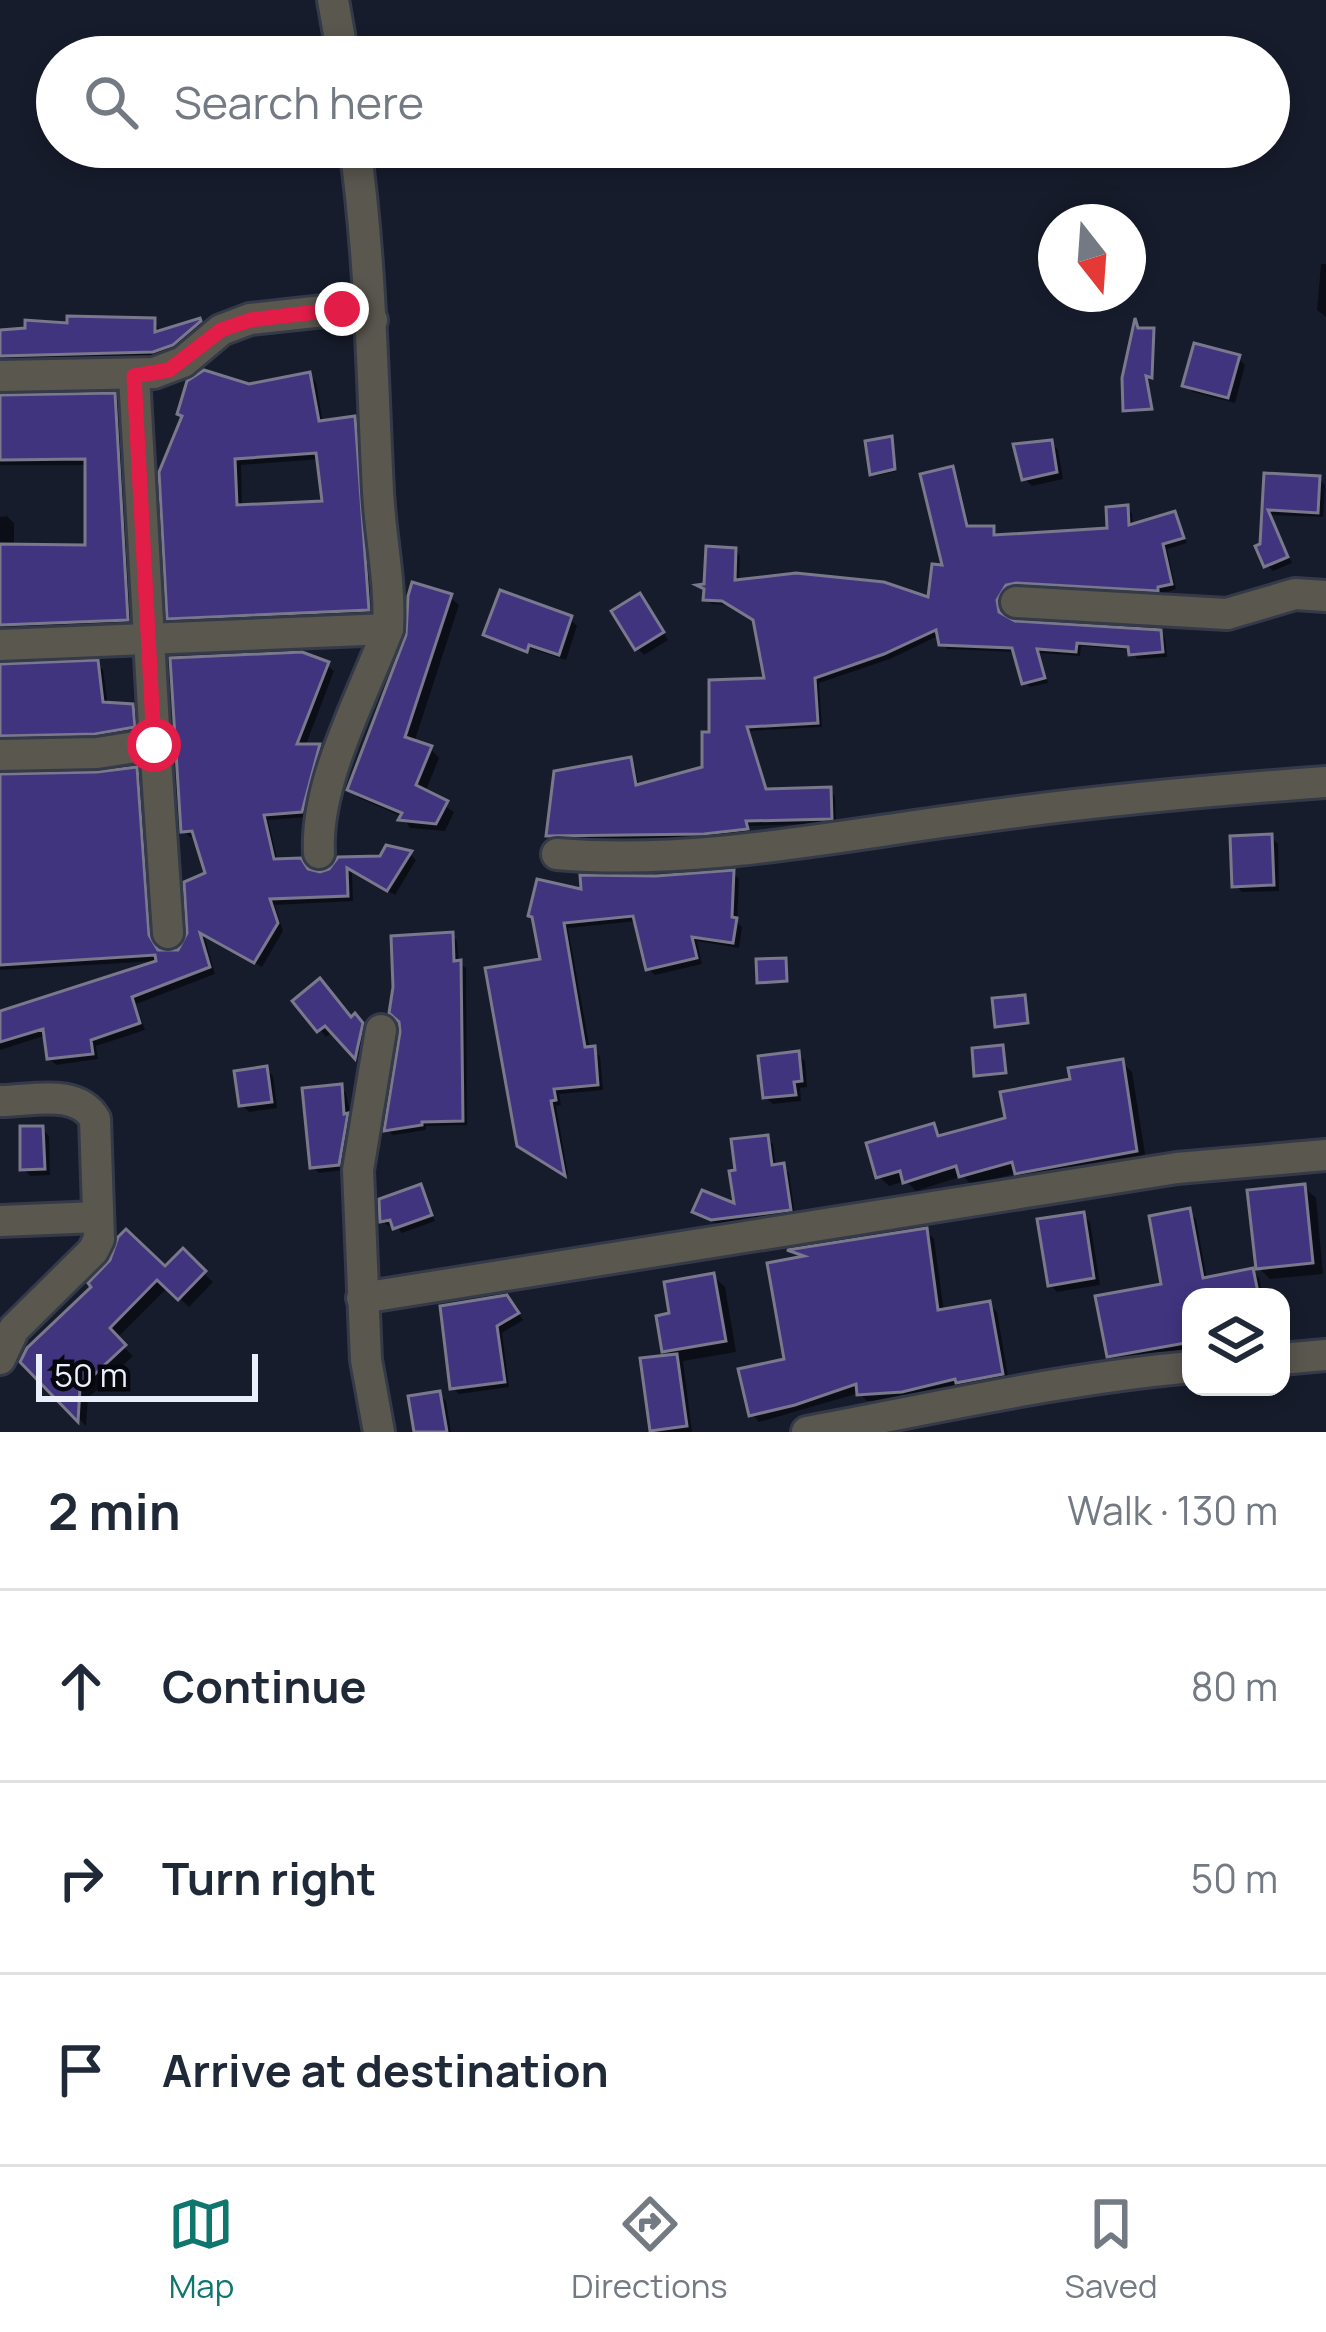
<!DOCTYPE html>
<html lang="en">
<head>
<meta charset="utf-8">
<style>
  body { margin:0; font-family:Manrope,sans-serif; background:#f2f2f3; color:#1f2937 }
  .controls { position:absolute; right:36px; bottom:36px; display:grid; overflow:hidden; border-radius:24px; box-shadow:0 6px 18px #0003 }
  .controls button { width:108px; height:108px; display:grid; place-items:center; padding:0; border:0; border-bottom:3px solid #e0e1e3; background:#fff; color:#1f2937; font:60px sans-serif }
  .compass { position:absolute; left:1038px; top:204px; width:108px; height:108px; border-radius:50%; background:#fff; box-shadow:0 6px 18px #0003; rotate:163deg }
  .scale { position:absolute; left:36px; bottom:30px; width:222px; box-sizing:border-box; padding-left:12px; border:6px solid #ebeffb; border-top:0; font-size:33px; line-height:42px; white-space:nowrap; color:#ebeffb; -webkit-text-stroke:9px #05070d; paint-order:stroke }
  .stop { position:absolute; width:36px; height:36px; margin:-27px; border:9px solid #e11d48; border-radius:50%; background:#fff }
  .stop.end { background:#e11d48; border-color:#fff; box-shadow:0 3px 12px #0008 }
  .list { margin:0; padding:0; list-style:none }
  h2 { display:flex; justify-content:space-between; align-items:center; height:156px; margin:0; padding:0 48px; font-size:51px }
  h2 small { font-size:39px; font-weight:400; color:#747a83 }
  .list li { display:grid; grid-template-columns:78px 1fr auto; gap:36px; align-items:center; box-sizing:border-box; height:192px; padding:0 48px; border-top:3px solid #e0e1e3 }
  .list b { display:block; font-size:45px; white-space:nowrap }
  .list em { font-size:39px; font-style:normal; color:#747a83 }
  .icon { flex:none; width:66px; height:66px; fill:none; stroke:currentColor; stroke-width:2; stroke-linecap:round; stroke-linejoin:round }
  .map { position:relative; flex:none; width:1326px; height:1432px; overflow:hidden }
  .search { position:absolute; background:#fff; box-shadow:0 6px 18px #0003; left:36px; right:36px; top:36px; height:132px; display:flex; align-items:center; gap:30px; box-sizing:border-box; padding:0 42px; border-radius:66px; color:#747a83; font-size:45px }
  .sheet { height:732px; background:#fff }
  nav { display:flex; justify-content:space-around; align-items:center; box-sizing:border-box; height:168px; border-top:3px solid #e0e1e3; background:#fff; font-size:33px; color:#747a83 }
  nav a { display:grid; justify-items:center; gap:6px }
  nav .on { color:#0f766e }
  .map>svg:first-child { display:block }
</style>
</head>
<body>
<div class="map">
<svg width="1326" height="1432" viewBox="0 0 1326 1432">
  <rect width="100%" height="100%" fill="#171c2c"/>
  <g fill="#0007" fill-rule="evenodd">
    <path d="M1321 264H1326V317L1317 310Z"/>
    <path d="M154 321 161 333 199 322 204 327 180 351 161 358 7 362 0 366V333Z"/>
    <path d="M1138 324 1139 331 1155 334 1154 379 1147 377 1153 410 1129 412 1125 378Z"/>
    <path d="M1238 358 1245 365 1235 403 1193 392 1186 385Z"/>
    <path d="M309 375 316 382 323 423 354 419 361 426 374 616 177 624 170 617 249 387ZM320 459 325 504 242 507 241 465Z"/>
    <path d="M114 396 121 403 134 626 0 634V517L7 516 14 523V547L88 548V465H0V398Z"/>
    <path d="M891 440 897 471 876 476 873 473Z"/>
    <path d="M1051 443 1058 450 1063 479 1032 486 1025 479Z"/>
    <path d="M952 470 957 475 970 529H992L998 537 1110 531 1127 508 1132 514 1133 527 1175 514 1187 543 1167 549 1176 589 1162 594 1023 587 1011 590 1001 606 1003 618 1014 624 1160 633 1165 638 1167 657 1137 659 1132 650 1081 646 1080 656 1040 653 1048 683 1030 687 1025 682 1016 652 947 649 940 635 890 659 819 683 822 727 750 731 768 792 829 790 835 796 836 823 749 826 751 834 710 838 555 840 550 835 630 760 635 766 639 787 705 770 712 735 767 681 756 621 730 605 712 604 706 599 735 550 740 556 739 583 931 601 946 569Z"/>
    <path d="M1267 476 1319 479 1325 485 1323 517 1271 515 1292 563 1273 571 1267 565 1263 546Z"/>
    <path d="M450 597 459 605 414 743 431 749 439 758 425 793 454 812 445 831 410 828 403 817 359 798 350 789Z"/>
    <path d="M647 604 668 640 644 655 637 648Z"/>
    <path d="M570 619 577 626 566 660 486 634Z"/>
    <path d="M97 664 103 670 108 705 132 707 139 714 140 733 0 745V667Z"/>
    <path d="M327 665 334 671 305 747H319L325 753 308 817 268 820 278 862 308 872H331L339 860 410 854 416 860 395 895 352 871 353 901 275 905 283 931 262 967 204 935 215 974 136 1004 145 1030 96 1046 98 1059 56 1065 49 1058 47 1035 0 1050V1014L159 961 0 970V778L98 776 136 770 142 776 154 945 160 953H180L190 934 209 874 197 837H190L184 831Z"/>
    <path d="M1271 837 1278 844 1279 891 1242 892 1235 885Z"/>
    <path d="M733 873 739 879 737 922 742 927 739 948 697 941 702 964 655 975 648 969 637 921 568 928 590 1050 600 1056 603 1090 559 1094 561 1105 556 1106 568 1175 521 1145 543 961 536 920 584 893 656 879Z"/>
    <path d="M452 935 457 941 459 963 466 968 467 1125 426 1126V1130L393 1135 387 1130 403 1032 396 987Z"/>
    <path d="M1023 998 1029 1025 1001 1028 998 1026Z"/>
    <path d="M297 1001 351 1020 354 1017 369 1033 364 1060 334 1031 326 1037Z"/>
    <path d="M1002 1048 1007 1075 980 1077 977 1074Z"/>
    <path d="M798 1054 805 1061 807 1087 800 1088 801 1101 773 1104 765 1097Z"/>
    <path d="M1122 1062 1132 1072 1146 1160 1027 1183 1017 1173 972 1185 963 1176 916 1191 906 1181 889 1186 879 1176 933 1127 944 1138 1008 1120 1073 1082Z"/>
    <path d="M266 1069 273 1076 277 1108 249 1112 242 1105Z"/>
    <path d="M340 1087 346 1093 352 1122 344 1170 319 1173 313 1167Z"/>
    <path d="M42 1129 49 1136 50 1175 30 1176 23 1168Z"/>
    <path d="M767 1138 773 1144 776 1167H783L789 1173 795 1215 720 1225 702 1217 696 1211 738 1208Z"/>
    <path d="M1304 1187 1316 1198 1323 1274 1270 1279 1259 1268Z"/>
    <path d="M420 1188 435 1221 402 1233 395 1225 388 1226 383 1221Z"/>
    <path d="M1189 1212 1196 1219 1207 1280 1252 1271 1259 1278 1263 1297H1191V1350L1116 1363 1109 1356 1164 1286Z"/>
    <path d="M1083 1215 1090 1222 1100 1285 1057 1292 1050 1285Z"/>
    <path d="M926 1231 934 1239 944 1312 989 1304 997 1312 1009 1382 966 1390 963 1386 911 1399 867 1401 859 1393 759 1422 752 1414 787 1361 802 1260 794 1252Z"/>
    <path d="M183 1253 213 1282 189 1307 168 1287 116 1339 133 1356 88 1398 86 1426 24 1362 95 1287 113 1262 165 1271Z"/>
    <path d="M713 1276 725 1287 736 1352 683 1361 692 1432H654L672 1357 665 1351 673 1316Z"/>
    <path d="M513 1305 523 1320 502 1333 509 1387 459 1394 453 1388 443 1308Z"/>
    <path d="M438 1394 446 1401 451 1432H417L411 1399Z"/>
  </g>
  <g fill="#41347f" stroke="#79788d" stroke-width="3" fill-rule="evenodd">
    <path d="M67 316 155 318V332L200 318 201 321 173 345 153 352 0 356V330L25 328V320L67 323Z"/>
    <path d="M1135 318 1138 328H1154L1152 378 1146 376 1152 409 1123 411 1122 378Z"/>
    <path d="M1194 343 1240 355 1228 398 1182 386Z"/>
    <path d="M204 370 249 384 310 372 319 421 355 416 369 610 167 619 159 472 182 416 177 414 187 381ZM316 453 322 501 237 505 235 459Z"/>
    <path d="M115 393 128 620 0 625V544L85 545V459L0 460V395Z"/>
    <path d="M892 436 895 469 870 475 865 441Z"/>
    <path d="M1052 440 1057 472 1022 480 1013 444Z"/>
    <path d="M953 466 967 526H994V535L1107 528 1106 507 1128 505 1129 525 1175 511 1184 538 1163 544 1172 584 1158 587V591L1016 583 1006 585 997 600 999 612 1015 621 1161 630 1163 652 1129 655 1128 647 1077 643 1076 652 1037 649 1045 678 1022 684 1012 648 939 645 936 630 884 654 815 678 818 723 747 727 766 789 831 787 832 819 746 821 748 829 704 834 546 836 554 771 631 757 636 785 702 767V732H709V680L764 678 753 620 722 601 703 600 704 589 696 585 704 584 706 546 736 548 735 580 796 573 884 582 928 597 932 564 942 565 920 474Z"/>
    <path d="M1264 473 1320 476 1318 513 1268 510 1288 557 1264 567 1255 546 1260 544Z"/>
    <path d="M412 582 452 594 405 737 432 746 416 785 448 801 436 824 398 820 402 813 347 790 406 635 408 596Z"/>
    <path d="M500 590 572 616 559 655 529 645 527 652 483 635Z"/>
    <path d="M640 593 664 632 635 650 611 611Z"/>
    <path d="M302 652 329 662 297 744H320L302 812 264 815 274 859 301 858 308 869 320 872 329 869 338 857 380 856 386 845 412 851 387 891 347 868 348 896 270 899 278 923 254 963 200 933 210 967 132 997 140 1023 91 1040 93 1054 47 1059 43 1029 0 1042V1011L156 961 155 955 0 965V774L97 772 137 767 149 935 158 950H178L187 933 184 882 205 873 192 831 181 832 170 658Z"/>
    <path d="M98 660 103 702 133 704 135 727 95 734 0 736V664Z"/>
    <path d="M1272 834 1274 885 1232 887 1230 836Z"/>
    <path d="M734 870 732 917 737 918 733 943 692 937 697 958 646 970 633 916 564 923 585 1047 595 1046 598 1085 554 1089 556 1100 551 1101 565 1176 517 1146 485 968 540 959 532 917 528 916 537 879 581 889 580 875 656 876Z"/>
    <path d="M453 932 454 961 461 960 463 1121 422 1122V1125L384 1131 400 1032 399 1022 389 1013 393 987 391 936Z"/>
    <path d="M786 958 787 981 757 983 756 959Z"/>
    <path d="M320 978 351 1017 355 1013 363 1023 355 1059 325 1026 317 1032 292 1001Z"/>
    <path d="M1025 995 1028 1023 995 1027 992 998Z"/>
    <path d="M1003 1045 1006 1073 974 1076 972 1048Z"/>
    <path d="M799 1051 802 1081 794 1082 796 1095 763 1098 758 1056Z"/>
    <path d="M1123 1059 1137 1151 1015 1174 1012 1162 959 1177 956 1166 903 1183 900 1171 876 1178 866 1143 934 1123 938 1136 1005 1118 1000 1092 1070 1079 1068 1068Z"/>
    <path d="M267 1066 272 1102 239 1106 234 1071Z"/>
    <path d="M342 1084 344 1114 348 1113 339 1165 310 1168 302 1088Z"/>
    <path d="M20 1126H43L45 1169 20 1170Z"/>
    <path d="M768 1135 772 1165 784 1163 791 1210 711 1220 692 1212 702 1190 734 1203 729 1171 735 1170 731 1139Z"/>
    <path d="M421 1184 432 1215 393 1229 390 1220 380 1222 379 1199Z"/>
    <path d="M1305 1184 1313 1263 1256 1269 1247 1190Z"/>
    <path d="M1190 1208 1203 1278 1253 1268 1259 1297H1191V1342L1107 1357 1095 1296 1161 1284 1149 1216Z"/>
    <path d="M1084 1212 1094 1278 1048 1286 1037 1219Z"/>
    <path d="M927 1228 938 1310 990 1301 1003 1374 956 1383 955 1379 902 1392 857 1395 856 1384 795 1405 749 1416 738 1369 784 1359 767 1263 804 1256 787 1250Z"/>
    <path d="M126 1229 165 1266 183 1248 206 1271 178 1300 157 1280 110 1328 126 1345 80 1388 78 1422 20 1362 27 1348 91 1287 88 1283 110 1260 118 1237Z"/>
    <path d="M714 1273 726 1341 662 1352 656 1316 669 1313 664 1282Z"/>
    <path d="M507 1295 519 1313 497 1326 505 1382 450 1389 440 1306Z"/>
    <path d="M677 1354 687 1426 650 1431 640 1358Z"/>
    <path d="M440 1391 447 1432H414L408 1396Z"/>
  </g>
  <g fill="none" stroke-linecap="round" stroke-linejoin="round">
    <g stroke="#353a49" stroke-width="36">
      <g id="street">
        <path d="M333 0 343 57"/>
        <path d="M0 376 154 373 183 362 221 330 250 319 342 309 372 320"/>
        <path d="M134 376 155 744"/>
        <path d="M1016 602 1227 614 1295 594 1326 596"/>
        <path d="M0 645 388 629"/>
        <path d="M0 755 97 753 155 744 168 933"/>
        <path d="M319 853C315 782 363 696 388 629 391 584 380 536 378 491 372 375 371 261 355 147"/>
        <path d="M557 854C689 865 820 839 950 821 1075 803 1200 791 1326 782"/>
        <path d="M0 1101C32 1101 77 1088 95 1119L99 1239 93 1251 14 1329 0 1359"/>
        <path d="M0 1221 98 1217"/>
        <path d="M362 1298 1177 1168 1326 1155"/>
        <path d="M1281 1359 1326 1355"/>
        <path d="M379 1432 366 1360 358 1170 381 1030"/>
        <path d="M807 1432C935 1408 1061 1379 1191 1367"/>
      </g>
    </g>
    <use href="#street" stroke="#59574e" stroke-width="30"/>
  </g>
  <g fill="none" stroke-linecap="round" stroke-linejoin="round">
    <path stroke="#e11d48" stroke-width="15" d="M154 745 134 376 169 370 221 330 250 320 342 309"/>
  </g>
</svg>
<div class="controls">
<button><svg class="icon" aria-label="layers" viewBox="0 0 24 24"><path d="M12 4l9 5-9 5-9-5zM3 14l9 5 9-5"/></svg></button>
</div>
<svg class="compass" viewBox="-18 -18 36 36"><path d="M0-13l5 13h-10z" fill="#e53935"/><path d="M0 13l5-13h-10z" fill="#747a83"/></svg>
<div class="scale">50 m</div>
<div class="stop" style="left:154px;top:745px"></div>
<div class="stop end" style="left:342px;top:309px"></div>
<div class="search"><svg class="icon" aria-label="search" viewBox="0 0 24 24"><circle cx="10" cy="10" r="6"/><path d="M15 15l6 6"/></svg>Search here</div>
</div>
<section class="sheet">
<h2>2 min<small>Walk · 130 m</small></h2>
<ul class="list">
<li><svg class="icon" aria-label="ahead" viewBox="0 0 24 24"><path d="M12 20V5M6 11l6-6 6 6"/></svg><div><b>Continue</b></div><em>80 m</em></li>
<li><svg class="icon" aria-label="right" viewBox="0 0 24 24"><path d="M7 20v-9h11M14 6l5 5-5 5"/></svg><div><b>Turn right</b></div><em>50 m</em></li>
<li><svg class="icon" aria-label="arrive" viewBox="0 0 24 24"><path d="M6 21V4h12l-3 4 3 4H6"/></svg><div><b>Arrive at destination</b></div></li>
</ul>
</section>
<nav>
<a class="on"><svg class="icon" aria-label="map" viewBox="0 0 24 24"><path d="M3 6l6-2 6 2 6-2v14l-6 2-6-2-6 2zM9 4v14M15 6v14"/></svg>Map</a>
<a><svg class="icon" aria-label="directions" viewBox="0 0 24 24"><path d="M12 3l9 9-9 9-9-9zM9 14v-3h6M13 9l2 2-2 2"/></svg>Directions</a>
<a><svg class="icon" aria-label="saved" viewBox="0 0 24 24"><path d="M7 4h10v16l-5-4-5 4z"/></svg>Saved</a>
</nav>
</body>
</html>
